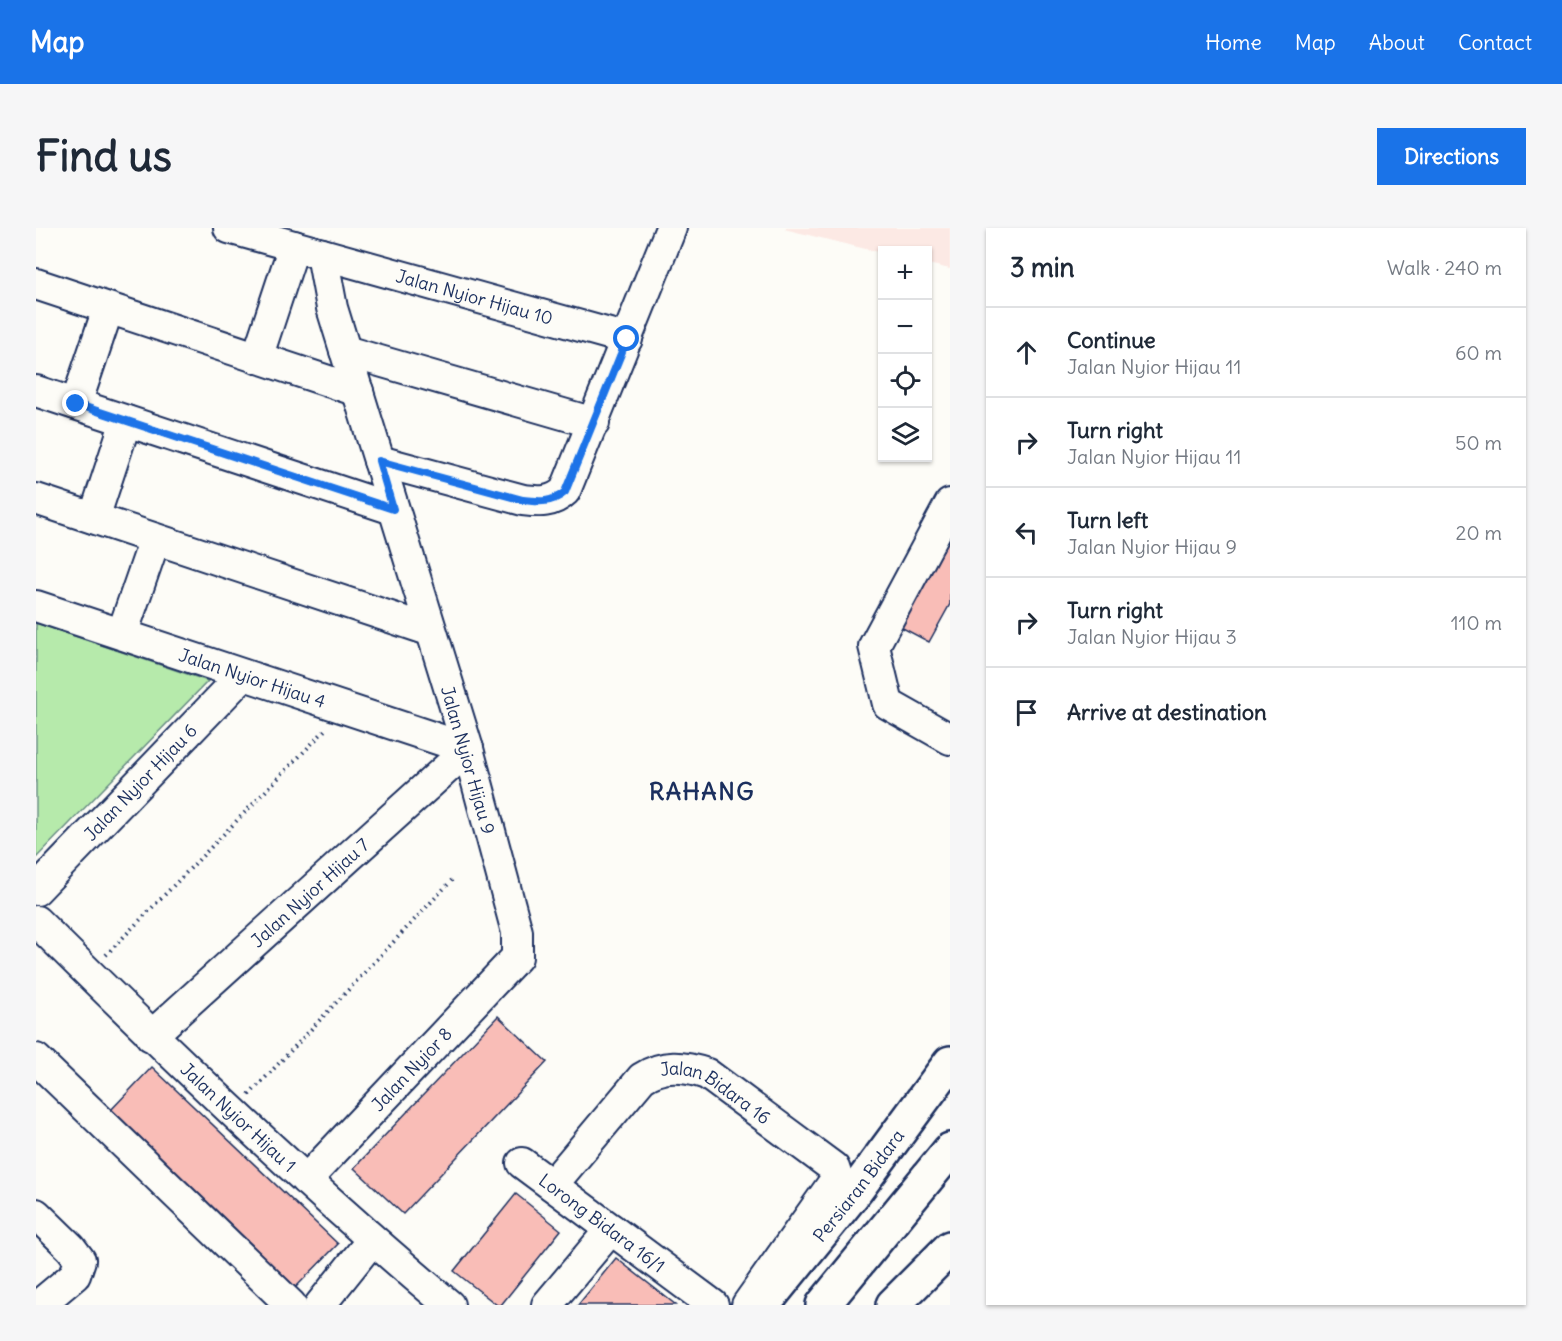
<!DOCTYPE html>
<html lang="en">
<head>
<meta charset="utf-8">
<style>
  body { margin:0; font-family:Delius,sans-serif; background:#f6f6f7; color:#1f2937 }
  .controls { position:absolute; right:18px; top:18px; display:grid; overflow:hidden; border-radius:0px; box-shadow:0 2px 4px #0004 }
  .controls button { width:54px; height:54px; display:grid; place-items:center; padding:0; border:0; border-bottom:2px solid #e0e1e3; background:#fff; color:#1f2937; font:30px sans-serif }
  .stop { position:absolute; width:18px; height:18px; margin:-14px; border:4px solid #1a73e8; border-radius:50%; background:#fff }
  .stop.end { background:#1a73e8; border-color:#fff; box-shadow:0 2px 6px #0008 }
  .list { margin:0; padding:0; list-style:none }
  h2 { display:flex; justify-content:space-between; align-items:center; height:78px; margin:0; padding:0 24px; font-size:26px }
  h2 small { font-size:20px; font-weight:400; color:#747a83 }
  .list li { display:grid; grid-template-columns:39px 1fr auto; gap:18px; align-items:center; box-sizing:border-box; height:90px; padding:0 24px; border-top:2px solid #e0e1e3 }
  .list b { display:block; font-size:22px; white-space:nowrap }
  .list p { margin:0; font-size:20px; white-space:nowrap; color:#747a83 }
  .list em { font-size:20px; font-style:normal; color:#747a83 }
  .icon { flex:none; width:33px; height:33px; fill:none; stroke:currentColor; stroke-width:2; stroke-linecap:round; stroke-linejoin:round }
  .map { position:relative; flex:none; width:914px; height:1077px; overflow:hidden; border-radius:0px }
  header { display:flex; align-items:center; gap:36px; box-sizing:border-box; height:84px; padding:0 30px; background:#1a73e8; color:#fff }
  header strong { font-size:28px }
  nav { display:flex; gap:33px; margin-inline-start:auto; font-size:21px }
  .intro { display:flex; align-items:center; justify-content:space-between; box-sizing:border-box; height:144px; padding:0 36px }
  h1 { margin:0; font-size:42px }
  .button { padding:15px 27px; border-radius:0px; background:#1a73e8; color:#fff; font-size:21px; font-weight:700 }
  main { display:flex; gap:36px; padding:0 36px }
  aside { flex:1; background:#fff; border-radius:0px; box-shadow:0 2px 4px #0004 }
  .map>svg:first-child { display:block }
</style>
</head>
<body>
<header>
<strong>Map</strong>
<nav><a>Home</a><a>Map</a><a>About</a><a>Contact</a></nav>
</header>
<div class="intro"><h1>Find us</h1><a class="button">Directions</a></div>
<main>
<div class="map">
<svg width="914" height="1077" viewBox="0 0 914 1077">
  <rect width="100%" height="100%" fill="#fdfcf7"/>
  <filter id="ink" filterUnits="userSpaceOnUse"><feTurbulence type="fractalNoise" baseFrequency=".0167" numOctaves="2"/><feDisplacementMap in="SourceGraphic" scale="12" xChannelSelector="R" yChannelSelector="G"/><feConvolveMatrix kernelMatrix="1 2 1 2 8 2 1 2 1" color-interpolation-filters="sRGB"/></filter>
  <g filter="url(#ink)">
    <path fill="#fce9e4" d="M744 0H914V41L892 36 891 22H846V25Z"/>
    <path fill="#b6eaab" stroke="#688c84" stroke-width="1.5" d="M0 395 172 453 0 630Z"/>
    <g fill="#f9bdb7" stroke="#1b2f5e" stroke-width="1.5">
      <path d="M914 293V376L893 414 859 396Z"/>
      <path d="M462 788 511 834 367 986 318 940Z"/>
      <path d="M116 839 302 1016 259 1060 74 883Z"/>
      <path d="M480 966 525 1002 465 1077H461L418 1043Z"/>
      <path d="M580 1030 640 1077H542Z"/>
    </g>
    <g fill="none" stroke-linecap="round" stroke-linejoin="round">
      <g stroke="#1b2f5e" stroke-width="34">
        <g id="minor">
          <path id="s1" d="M193 0 591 111"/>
          <path d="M0 56 322 163"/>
          <path d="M309 123 558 195"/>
          <path d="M221 130 258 18"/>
          <path d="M0 163 357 281"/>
          <path d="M40 176 72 81"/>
          <path d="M343 233 487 272C504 274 516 275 529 263L635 0"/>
          <path d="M0 271 393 402"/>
          <path d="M914 276 838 418 852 476 914 511"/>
          <path d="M58 290 90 193"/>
          <path id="s2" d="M0 378 432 521"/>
          <path d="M86 406 119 311"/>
          <path id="s3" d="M0 662 207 447"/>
          <path id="s4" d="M0 693C134 826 269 956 413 1077"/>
          <path id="s5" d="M115 808 432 521"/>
          <path d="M0 831 255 1077"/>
          <path id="s6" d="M486 935 677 1077"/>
          <path id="s7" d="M270 952 481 729V704L432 521 296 80 286 26"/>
          <path id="s8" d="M516 957 606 850C627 836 647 838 671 846L798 940 800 946 798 954 711 1077"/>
          <path d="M0 986 35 1020 44 1032 39 1047 3 1077"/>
          <path d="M284 1077 336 1012"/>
          <path d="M511 1077 575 1001"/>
        </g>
      </g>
      <g stroke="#1b2f5e" stroke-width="38">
        <g id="major">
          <path id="s9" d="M727 1077 821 961 914 835"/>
          <path d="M787 1077 914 922"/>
          <path d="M857 1077 914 1020"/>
        </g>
      </g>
      <g stroke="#1b2f5e" stroke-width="4" stroke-dasharray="1.5 4.5" stroke-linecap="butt">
        <path d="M70 727 291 500"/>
        <path d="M213 867 416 652"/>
      </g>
      <use href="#minor" stroke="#fdfcf7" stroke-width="30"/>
      <use href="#major" stroke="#fdfcf7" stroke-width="33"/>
    </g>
  </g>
  <g fill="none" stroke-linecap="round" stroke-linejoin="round" filter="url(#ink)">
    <path stroke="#1a73e8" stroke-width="8" d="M40 176 357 281 343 233 487 272C504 274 516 275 529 264L591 111"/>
  </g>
  <g text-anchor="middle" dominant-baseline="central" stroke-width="6" stroke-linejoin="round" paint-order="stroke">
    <g font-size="18" fill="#1b2f5e" stroke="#fdfcf7">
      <text stroke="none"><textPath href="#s1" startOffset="255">Jalan Nyior Hijau 10</textPath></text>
      <text stroke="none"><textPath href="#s2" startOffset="228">Jalan Nyior Hijau 4</textPath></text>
      <text transform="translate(432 532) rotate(74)">Jalan Nyior Hijau 9</text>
      <text stroke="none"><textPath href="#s3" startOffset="150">Jalan Nyior Hijau 6</textPath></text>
      <text stroke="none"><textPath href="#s5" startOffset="214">Jalan Nyior Hijau 7</textPath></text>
      <text stroke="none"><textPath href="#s7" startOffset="153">Jalan Nyior 8</textPath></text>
      <text stroke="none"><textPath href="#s8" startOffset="222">Jalan Bidara 16</textPath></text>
      <text stroke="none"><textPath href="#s4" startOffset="282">Jalan Nyior Hijau 1</textPath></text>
      <text stroke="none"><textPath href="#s9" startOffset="153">Persiaran Bidara</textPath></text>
      <text stroke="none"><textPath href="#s6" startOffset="100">Lorong Bidara 16/1</textPath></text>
    </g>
    <g font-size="24" font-weight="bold" letter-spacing="1.5" fill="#1b2f5e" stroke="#fdfcf7">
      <text x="666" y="563">RAHANG</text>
    </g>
  </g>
</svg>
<div class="controls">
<button>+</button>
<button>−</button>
<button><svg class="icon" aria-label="locate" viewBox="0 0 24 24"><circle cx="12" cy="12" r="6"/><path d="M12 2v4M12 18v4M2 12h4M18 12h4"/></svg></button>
<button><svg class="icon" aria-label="layers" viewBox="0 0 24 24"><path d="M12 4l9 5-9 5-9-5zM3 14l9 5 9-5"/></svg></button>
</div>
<div class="stop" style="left:591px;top:111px"></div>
<div class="stop end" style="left:40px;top:176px"></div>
</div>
<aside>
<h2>3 min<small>Walk · 240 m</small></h2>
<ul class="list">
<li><svg class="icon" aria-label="ahead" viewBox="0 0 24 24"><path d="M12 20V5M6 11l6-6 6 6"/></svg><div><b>Continue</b><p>Jalan Nyior Hijau 11</p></div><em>60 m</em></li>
<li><svg class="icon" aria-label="right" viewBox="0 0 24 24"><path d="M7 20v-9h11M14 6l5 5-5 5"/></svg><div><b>Turn right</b><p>Jalan Nyior Hijau 11</p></div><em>50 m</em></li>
<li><svg class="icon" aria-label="left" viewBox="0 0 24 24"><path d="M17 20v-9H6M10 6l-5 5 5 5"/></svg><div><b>Turn left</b><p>Jalan Nyior Hijau 9</p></div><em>20 m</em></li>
<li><svg class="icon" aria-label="right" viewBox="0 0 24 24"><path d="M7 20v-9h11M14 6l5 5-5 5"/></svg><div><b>Turn right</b><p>Jalan Nyior Hijau 3</p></div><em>110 m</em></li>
<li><svg class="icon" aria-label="arrive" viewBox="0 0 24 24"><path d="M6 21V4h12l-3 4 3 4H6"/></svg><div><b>Arrive at destination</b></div></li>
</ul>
</aside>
</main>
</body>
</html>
